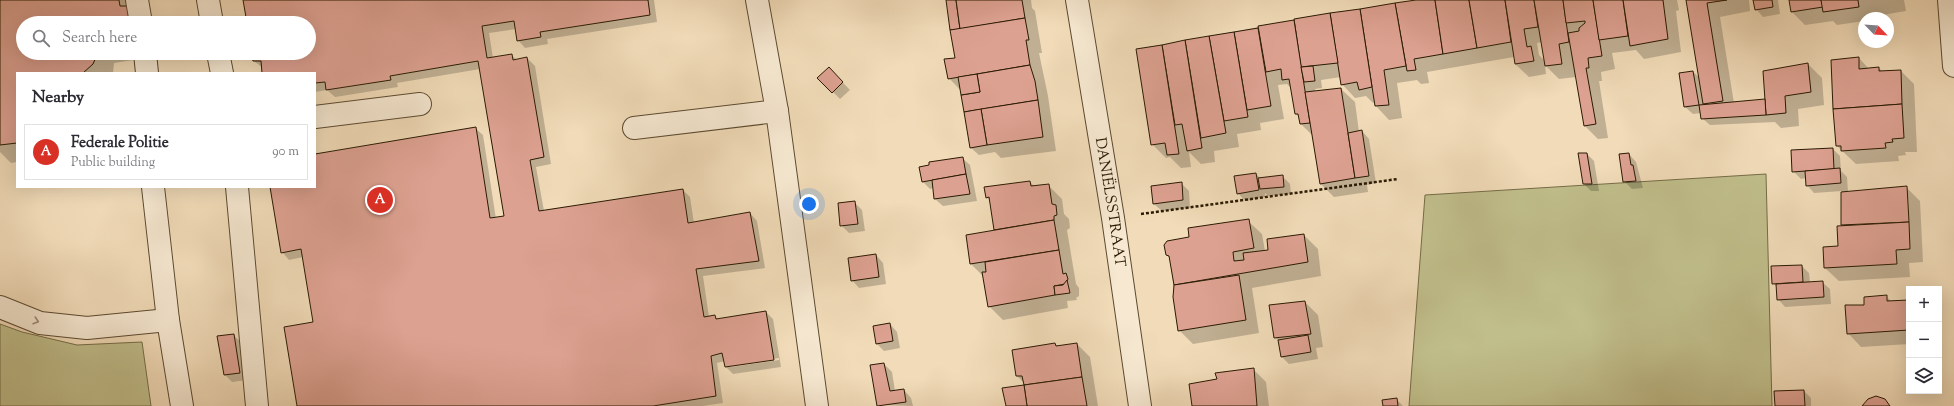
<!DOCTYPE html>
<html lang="en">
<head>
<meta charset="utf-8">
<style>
  body { margin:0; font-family:"Sorts Mill Goudy",serif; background:#f2f2f3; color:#2b2b33 }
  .controls { position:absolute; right:12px; bottom:12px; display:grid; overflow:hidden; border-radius:0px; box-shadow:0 4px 16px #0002 }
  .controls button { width:36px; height:36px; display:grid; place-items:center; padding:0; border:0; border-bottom:1px solid #e1e1e2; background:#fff; color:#2b2b33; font:20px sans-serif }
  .compass { position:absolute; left:1858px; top:12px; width:36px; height:36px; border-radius:50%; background:#fff; box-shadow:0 4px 16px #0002; rotate:115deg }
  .you { position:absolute; left:809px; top:204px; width:14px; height:14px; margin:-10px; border:3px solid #fff; border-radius:50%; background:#1a73e8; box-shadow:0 0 0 6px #1a73e833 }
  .badge { display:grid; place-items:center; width:26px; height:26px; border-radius:50%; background:#d93025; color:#fff; font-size:13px; font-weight:700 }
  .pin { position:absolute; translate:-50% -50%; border:2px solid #fff; box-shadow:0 1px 4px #0006 }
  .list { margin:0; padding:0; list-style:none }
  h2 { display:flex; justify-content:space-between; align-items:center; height:52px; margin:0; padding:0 16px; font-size:17px }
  h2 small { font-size:13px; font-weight:400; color:#7c7c81 }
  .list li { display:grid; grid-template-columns:26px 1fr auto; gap:12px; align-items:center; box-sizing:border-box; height:56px; margin:0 8px 8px; padding:0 8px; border:1px solid #e1e1e2; border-radius:0px }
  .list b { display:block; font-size:15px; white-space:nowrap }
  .list p { margin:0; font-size:13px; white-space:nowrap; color:#7c7c81 }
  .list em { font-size:13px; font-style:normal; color:#7c7c81 }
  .icon { flex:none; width:22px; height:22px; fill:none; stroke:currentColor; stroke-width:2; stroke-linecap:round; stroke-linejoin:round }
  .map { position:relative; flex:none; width:1954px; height:406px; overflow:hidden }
  .search { position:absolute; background:#fff; box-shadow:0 4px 16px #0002; left:16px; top:16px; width:300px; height:44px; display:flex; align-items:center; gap:10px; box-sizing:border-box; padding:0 14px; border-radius:22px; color:#7c7c81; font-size:15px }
  .panel { position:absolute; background:#fff; box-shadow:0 4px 16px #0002; left:16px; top:72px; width:300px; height:116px; border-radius:0px }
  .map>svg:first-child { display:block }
</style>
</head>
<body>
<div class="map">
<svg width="1954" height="406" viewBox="0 0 1954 406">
  <rect width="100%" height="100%" fill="#f1dbb8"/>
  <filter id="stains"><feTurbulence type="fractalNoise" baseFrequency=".005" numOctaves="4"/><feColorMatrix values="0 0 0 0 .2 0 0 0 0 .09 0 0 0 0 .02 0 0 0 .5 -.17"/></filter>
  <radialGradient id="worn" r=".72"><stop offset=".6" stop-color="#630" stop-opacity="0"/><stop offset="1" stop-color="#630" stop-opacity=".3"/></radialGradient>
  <g fill="#c0be8b" stroke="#756c47">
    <path d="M1766 174 1772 406H1409L1425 195Z"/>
    <path d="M0 324 22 332 77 345 142 342 151 406H0Z"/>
  </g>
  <g fill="#0003" fill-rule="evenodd">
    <path d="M0 0H133L135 10 23 23V53H152L153 57 114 63 113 73H17V162L11 163 0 152Z"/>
    <path d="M244 0H654L657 22 547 39 548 44 525 48 518 40 516 29 489 33 493 58 511 55 517 60 527 58 535 66 551 164 536 167 544 211 683 190 690 197 694 223 750 213 757 221 765 268 703 276 709 317 715 316 718 320 766 312 773 319 781 367 733 374 726 367 725 361 717 363 723 403 703 406H298L314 323 303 257 289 260 282 252 271 187H315V155L475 128 483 135 496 219 505 217 480 69 397 83 398 87 335 97 327 90 315 92V73H263V68L254 61 252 53H309V23H248ZM779 358V360L730 367V365Z"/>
    <path d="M947 0H1031L1032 8 1035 11 1042 53H1039L1048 96 1056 151 1001 158 995 152 979 155 971 148 961 91 949 78 956 59Z"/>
    <path d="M1424 0H1677L1679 10 1676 11 1681 52 1644 59 1636 50 1612 53 1615 69 1601 72 1602 81H1599L1608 138 1598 139 1585 126 1576 77 1559 79 1545 65 1546 74 1529 77 1515 64 1514 57 1427 72 1429 83 1421 84 1417 80 1397 83 1402 118 1389 120 1376 106 1375 102 1373 103 1366 96 1355 98 1342 84 1341 77 1321 80 1322 88 1315 89 1316 92 1341 89 1355 102 1359 132 1362 131 1369 139 1376 183 1367 185 1368 192 1334 197 1321 184 1313 136 1301 124 1300 118 1296 114 1292 89 1287 84 1278 85 1284 119 1260 123 1261 130 1237 134 1239 147 1214 151 1215 162 1201 164 1189 152 1191 167 1181 168 1170 157 1166 158 1152 144 1137 49 1337 13ZM1542 42 1545 61 1539 55 1537 43Z"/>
    <path d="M1687 0H1749L1750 11 1720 17 1734 103 1766 100 1808 64 1822 78 1824 105 1798 109 1799 126 1781 128 1775 122 1710 125 1702 118 1701 113 1693 114 1685 107 1680 74 1693 72 1700 78Z"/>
    <path d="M1754 0H1778L1780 14 1763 17 1756 9Z"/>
    <path d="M1790 0H1904L1906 11 1864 18V21L1837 25 1833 21 1805 25 1792 12Z"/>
    <path d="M1859 58 1869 69 1879 68 1883 72 1901 71 1914 84 1917 152H1905L1906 155 1898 156 1899 161 1856 164 1837 146Z"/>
    <path d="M829 68 850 90 840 99 819 78Z"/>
    <path d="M1833 149 1840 156 1841 171 1847 177 1848 192 1906 187 1920 201 1923 262 1909 263 1910 277 1839 281 1825 268 1840 247 1842 226V191L1814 193 1807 185 1806 178 1801 179 1793 171Z"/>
    <path d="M1587 154 1594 161 1599 191H1591L1584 184Z"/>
    <path d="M1629 154 1636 162 1643 188 1632 189 1624 181Z"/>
    <path d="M962 158 970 165 977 201 943 206 935 199 934 188 930 189 922 181Z"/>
    <path d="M1256 174 1261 179 1282 176 1290 184 1291 194 1268 196 1265 193V197L1245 201 1238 193Z"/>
    <path d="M1030 182 1034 186 1048 185 1062 199 1064 214 1069 219 1070 228 1067 230 1076 284 1079 288V296L1076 298 1077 300 1067 301 1068 308 1003 320 989 306 983 276 971 264 995 231 990 201 987 197Z"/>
    <path d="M1181 183 1189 191 1190 208 1162 211 1154 204Z"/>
    <path d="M854 202 862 210 865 231 849 233 841 225Z"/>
    <path d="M1248 221 1262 234 1265 251 1304 235 1318 249 1321 276 1252 288 1259 333 1193 344 1179 330 1170 258 1167 255 1190 238Z"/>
    <path d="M876 255 883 263 886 284 859 288 852 280Z"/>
    <path d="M1802 266 1809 273 1810 283 1822 282 1830 289 1831 304 1785 307 1778 299 1777 287 1773 283Z"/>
    <path d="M1886 296 1892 302 1909 301V344L1861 347 1848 333 1865 306Z"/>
    <path d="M1305 302 1318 315 1323 347 1316 348 1318 359 1289 364 1282 357 1279 342 1275 337Z"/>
    <path d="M890 324 897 332 900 348 884 351 877 344Z"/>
    <path d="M233 335 241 342 247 380 232 382 225 375 218 337Z"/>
    <path d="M1055 344 1058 347 1077 344 1090 357 1098 406H1007L1025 386 1024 383 1017 376Z"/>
    <path d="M884 364 892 372 895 391 904 390 911 398 913 406 878 405Z"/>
    <path d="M1253 369 1266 382 1269 406H1193L1218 380Z"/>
    <path d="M1804 391 1811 398V406H1776Z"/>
    <path d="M1396 399 1403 406H1384Z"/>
  </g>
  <g fill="#dda191" stroke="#2a1a03">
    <path d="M0 0H119L120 6H132L134 23H23V53H97V55L93 64 83 73H17V143L0 145Z"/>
    <path d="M243 0H648L650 15 540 32 541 37 517 41 514 21 482 26 487 58 512 54 513 60 527 57 544 157 530 160 539 211 683 189 688 223 750 212 759 261 696 269 704 317 715 315 716 319 766 311 774 360 725 367 722 353 711 356 716 396 653 406H297L284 327 313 322 301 249 281 253 270 187H315V154L476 127 490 218 504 216 478 61 390 76 391 80 326 90 325 82 315 83V73H262L261 61H253L251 53H309V23H247Z"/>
    <path d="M946 0H956L960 29 950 30Z"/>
    <path d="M956 0H1022L1025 18 960 29Z"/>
    <path d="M1416 0H1435L1443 54 1414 59 1416 70 1407 71 1395 3Z"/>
    <path d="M1435 0H1469L1477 48 1443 54Z"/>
    <path d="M1469 0H1505L1511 42 1477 48Z"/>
    <path d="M1505 0H1534L1538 27 1524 29 1527 47 1531 46 1534 61 1515 64Z"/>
    <path d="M1534 0H1563L1569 42 1559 44 1562 64 1545 66Z"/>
    <path d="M1563 0H1593L1602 56 1588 58 1589 68H1586L1596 124 1584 126 1568 33 1579 31V28L1585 23V21L1566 23Z"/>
    <path d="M1593 0H1623L1628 36 1599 40Z"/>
    <path d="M1623 0H1663L1668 39 1630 46Z"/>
    <path d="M1686 0H1727L1707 3 1723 101 1703 104Z"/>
    <path d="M1753 0H1772L1773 7 1755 10Z"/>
    <path d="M1789 0H1821L1823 7 1791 12Z"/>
    <path d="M1821 0H1858L1859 7 1823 12Z"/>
    <path d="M1395 3 1406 66 1384 70 1389 105 1375 106 1360 9Z"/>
    <path d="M1360 9 1372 87 1359 90 1357 82 1341 85 1330 13Z"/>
    <path d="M1330 13 1338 63 1301 67 1294 19Z"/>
    <path d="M1025 18 1029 40H1026L1030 65 948 79 944 59 955 58 950 30Z"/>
    <path d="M1294 20 1310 123 1300 124 1298 114H1295L1289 79 1282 80 1281 69 1266 72 1258 26Z"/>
    <path d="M1258 28 1271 106 1247 110 1234 32Z"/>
    <path d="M1234 32 1248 117 1224 121 1209 36Z"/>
    <path d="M1209 36 1226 133 1201 138 1185 40Z"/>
    <path d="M1185 40 1202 148 1187 151 1182 124 1175 125 1162 45Z"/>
    <path d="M1162 45 1179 154 1167 155 1165 143 1151 145 1136 49Z"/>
    <path d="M1859 57V69L1879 67V71L1901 70 1902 104 1833 109 1831 60Z"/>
    <path d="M1808 63 1811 92 1785 96 1786 113 1766 115 1763 71Z"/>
    <path d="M1030 65 1035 81 1038 100 964 112 961 95 980 92 977 74Z"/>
    <path d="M1313 66 1315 81 1304 82 1301 67Z"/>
    <path d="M829 67 843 82 832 93 817 78Z"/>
    <path d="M1693 71 1699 105 1684 107 1679 73Z"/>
    <path d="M977 74 980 92 961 95 958 77Z"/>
    <path d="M1341 88 1355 178 1320 184 1305 92Z"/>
    <path d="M1765 99 1766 115 1701 119 1699 105Z"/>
    <path d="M1038 100 1043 137 987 145 981 109Z"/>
    <path d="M1902 104 1904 138 1892 139 1893 142 1885 143 1886 148 1841 151V146H1836L1833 109Z"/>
    <path d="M981 109 987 145 970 148 964 112Z"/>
    <path d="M1362 130 1369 176 1355 178 1348 133Z"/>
    <path d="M1833 148 1834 169 1792 172 1791 150Z"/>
    <path d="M1578 153H1587L1592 184H1583Z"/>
    <path d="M1629 153 1631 165H1633L1636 181 1623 182 1619 154Z"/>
    <path d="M963 157 966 174 922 182 919 167 929 165V162Z"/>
    <path d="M1840 168 1841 183 1806 186 1805 171Z"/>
    <path d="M1256 173 1259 190 1237 194 1234 176Z"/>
    <path d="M966 174 970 194 934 199 932 180Z"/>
    <path d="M1283 175 1284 187 1260 189 1258 178Z"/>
    <path d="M1030 181 1031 186 1049 184 1052 204 1056 205 1057 215 1054 216V220L994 230 989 197 986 198 984 187Z"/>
    <path d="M1182 182 1183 200 1153 204 1151 186Z"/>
    <path d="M1907 186 1909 222 1841 225V192Z"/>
    <path d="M855 201 858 224 840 226 838 203Z"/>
    <path d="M1249 219 1254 248 1233 252 1234 261 1244 260 1243 253 1268 250 1267 239 1304 234 1308 262 1174 285 1169 256 1166 255 1164 245 1167 241 1189 237 1188 228Z"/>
    <path d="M1054 220 1059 250 970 264 966 235Z"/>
    <path d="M1909 222 1910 249 1896 250 1897 264 1824 268 1823 247 1838 246 1837 226Z"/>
    <path d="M1059 250 1063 274 1066 273 1068 279 1065 284 1054 286 1055 295 988 307 982 272H986L985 262Z"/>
    <path d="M876 254 879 277 851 281 848 258Z"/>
    <path d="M1802 265 1803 282 1772 284 1771 266Z"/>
    <path d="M1239 275 1246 320 1178 331 1173 297 1174 285Z"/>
    <path d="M1067 280 1070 293 1055 295 1054 286 1063 285Z"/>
    <path d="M1823 281 1824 297 1777 300 1776 284Z"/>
    <path d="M1887 295V301L1909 300V330L1847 334 1845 305H1864V297Z"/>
    <path d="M1305 301 1311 334 1274 338 1269 305Z"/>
    <path d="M890 323 893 341 876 344 873 326Z"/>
    <path d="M234 334 240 373 224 375 217 336Z"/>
    <path d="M1308 335 1311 352 1281 357 1278 340Z"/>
    <path d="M1055 343 1056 346 1077 343 1082 377 1024 385 1022 376H1016L1012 350Z"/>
    <path d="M884 363 890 391 904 389 906 402 877 406 870 365Z"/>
    <path d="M1254 368 1257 406H1192L1189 384 1217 379 1215 373Z"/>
    <path d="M1082 377 1087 406H1027L1024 385Z"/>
    <path d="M1024 385 1027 406H1006L1002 388Z"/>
    <path d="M1804 390 1805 406H1775L1774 391Z"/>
    <path d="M1876 396 1885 399 1890 406H1862L1868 399Z"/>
    <path d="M1397 398 1398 406H1383L1382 400Z"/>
  </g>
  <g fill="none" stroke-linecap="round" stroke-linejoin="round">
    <g stroke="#5c4a30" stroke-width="24">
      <g id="minor">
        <path d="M137 0 141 23"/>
        <path d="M208 0 212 23"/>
        <path d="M757 0 777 111 817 406"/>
        <path id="s1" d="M1077 0 1113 218 1140 406"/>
        <path d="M1949 0 1954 66"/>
        <path d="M145 53 147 73"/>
        <path d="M218 53 222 73"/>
        <path d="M315 117 420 104"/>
        <path d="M634 128 777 111"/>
        <path d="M153 187 168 320 182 406"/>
        <path d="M237 187 257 406"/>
        <path d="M0 307 40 323 87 328 168 320"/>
      </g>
    </g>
    <path stroke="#2a1a03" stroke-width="2.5" stroke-dasharray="3 2" stroke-linecap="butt" d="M1141 214 1398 179"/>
    <use href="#minor" stroke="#f6e8d1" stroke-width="22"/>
  </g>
  <defs><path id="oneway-chevron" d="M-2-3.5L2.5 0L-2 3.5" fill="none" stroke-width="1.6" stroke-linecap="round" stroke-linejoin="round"/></defs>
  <use stroke="#9a8b74" href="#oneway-chevron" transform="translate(36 321) rotate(18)"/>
  <g text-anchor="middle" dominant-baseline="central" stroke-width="3.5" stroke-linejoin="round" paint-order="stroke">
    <g font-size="15" fill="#2a1a03" stroke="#f6e8d1">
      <text stroke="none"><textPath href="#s1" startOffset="205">DANIËLSSTRAAT</textPath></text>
    </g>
  </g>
  <rect width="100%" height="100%" filter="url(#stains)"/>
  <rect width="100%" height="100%" fill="url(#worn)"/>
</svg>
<div class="controls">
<button>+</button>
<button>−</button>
<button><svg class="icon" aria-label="layers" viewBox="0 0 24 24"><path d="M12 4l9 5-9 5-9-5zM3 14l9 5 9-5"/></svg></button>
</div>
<svg class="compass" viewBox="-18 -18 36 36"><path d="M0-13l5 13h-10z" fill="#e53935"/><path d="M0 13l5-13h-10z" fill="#7c7c81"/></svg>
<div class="you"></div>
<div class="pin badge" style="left:380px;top:200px">A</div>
<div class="search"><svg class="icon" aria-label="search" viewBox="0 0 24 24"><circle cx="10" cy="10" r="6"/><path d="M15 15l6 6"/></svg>Search here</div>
<section class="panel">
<h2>Nearby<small></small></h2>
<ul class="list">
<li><span class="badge">A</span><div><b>Federale Politie</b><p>Public building</p></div><em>90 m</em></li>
</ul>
</section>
</div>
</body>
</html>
